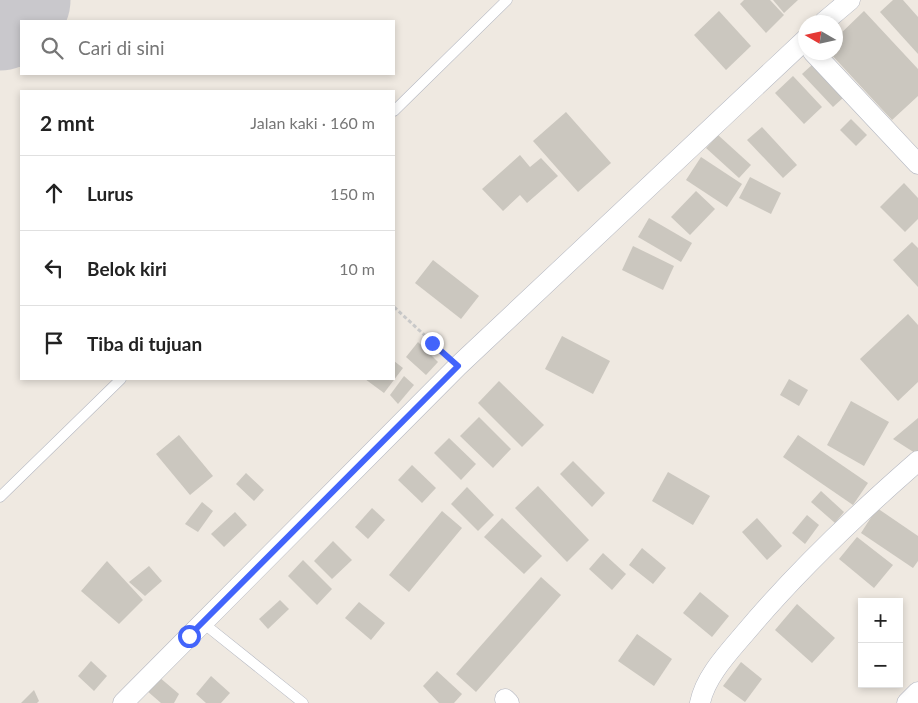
<!DOCTYPE html>
<html lang="id">
<head>
<meta charset="utf-8">
<style>
  body { margin:0; font-family:Lato,sans-serif; background:#f6f6f6; color:#222 }
  .controls { position:absolute; right:15px; bottom:15px; display:grid; overflow:hidden; border-radius:0px; box-shadow:0 2px 8px #0003 }
  .controls button { width:45px; height:45px; display:grid; place-items:center; padding:0; border:0; border-bottom:1px solid #e0e0e0; background:#fff; color:#222; font:25px sans-serif }
  .compass { position:absolute; left:798px; top:15px; width:45px; height:45px; border-radius:50%; background:#fff; box-shadow:0 2px 8px #0003; rotate:279deg }
  .stop { position:absolute; width:15px; height:15px; margin:-11px; border:4px solid #4264fb; border-radius:50%; background:#fff }
  .stop.end { background:#4264fb; border-color:#fff; box-shadow:0 1px 5px #0008 }
  .list { margin:0; padding:0; list-style:none }
  h2 { display:flex; justify-content:space-between; align-items:center; height:65px; margin:0; padding:0 20px; font-size:21px }
  h2 small { font-size:16px; font-weight:400; color:#767676 }
  .list li { display:grid; grid-template-columns:32px 1fr auto; gap:15px; align-items:center; box-sizing:border-box; height:75px; padding:0 20px; border-top:1px solid #e0e0e0 }
  .list b { display:block; font-size:19px; white-space:nowrap }
  .list em { font-size:16px; font-style:normal; color:#767676 }
  .icon { flex:none; width:28px; height:28px; fill:none; stroke:currentColor; stroke-width:2; stroke-linecap:round; stroke-linejoin:round }
  .map { position:relative; flex:none; width:918px; height:703px; overflow:hidden }
  .search { position:absolute; background:#fff; box-shadow:0 2px 8px #0003; left:20px; top:20px; width:375px; height:55px; display:flex; align-items:center; gap:12px; box-sizing:border-box; padding:0 18px; border-radius:0px; color:#767676; font-size:19px }
  .panel { position:absolute; background:#fff; box-shadow:0 2px 8px #0003; left:20px; top:90px; width:375px; height:290px; border-radius:0px }
  .map>svg:first-child { display:block }
</style>
</head>
<body>
<div class="map">
<svg width="918" height="703" viewBox="0 0 918 703">
  <rect width="100%" height="100%" fill="#efe9e1"/>
  <g fill="none" stroke-linecap="round" stroke-linejoin="round">
    <path stroke="#c9c8cc" stroke-width="111" d="M0 15 15 0"/>
  </g>
  <g fill="#cbc7bf">
    <path d="M744 0H770L784 15 766 33 740 4Z"/>
    <path d="M773 0H798L784 13Z"/>
    <path d="M893 0H903L918 17V54L880 12Z"/>
    <path d="M719 11 751 46 726 70 694 35Z"/>
    <path d="M864 11 918 69V96L892 120 829 52H836V38Z"/>
    <path d="M813 64 844 97 833 107 802 74Z"/>
    <path d="M793 76 822 107 804 124 775 93Z"/>
    <path d="M566 112 611 163 578 192 533 141Z"/>
    <path d="M851 119 867 135 856 146 840 130Z"/>
    <path d="M762 127 797 165 783 178 747 140Z"/>
    <path d="M718 135 751 165 739 178 706 148Z"/>
    <path d="M520 155 530 167 541 158 558 176 527 203 520 195 503 211 482 189Z"/>
    <path d="M701 157 742 184 727 207 686 180Z"/>
    <path d="M750 177 781 193 771 214 739 198Z"/>
    <path d="M904 183 918 198V219L905 232 880 207Z"/>
    <path d="M696 191 715 209 690 235 671 217Z"/>
    <path d="M649 218 692 243 681 262 638 237Z"/>
    <path d="M912 242 918 248V287L893 260Z"/>
    <path d="M633 246 674 266 663 290 622 270Z"/>
    <path d="M433 260 479 296 461 319 415 283Z"/>
    <path d="M908 314 918 325V382L898 401 860 359Z"/>
    <path d="M562 336 610 361 593 394 545 369Z"/>
    <path d="M418 342 438 362 426 375 406 357Z"/>
    <path d="M394 361 403 368 384 393 365 379H394Z"/>
    <path d="M404 376 414 385 398 404 390 395Z"/>
    <path d="M789 379 808 390 799 406 780 395Z"/>
    <path d="M499 381 544 425 522 447 478 403Z"/>
    <path d="M851 401 889 422 864 466 827 445Z"/>
    <path d="M479 417 511 449 493 468 460 436Z"/>
    <path d="M918 418V451L915 453 893 439Z"/>
    <path d="M179 435 213 476 190 495 156 454Z"/>
    <path d="M798 435 868 483 853 505 783 457Z"/>
    <path d="M449 438 476 464 461 480 434 453Z"/>
    <path d="M573 461 605 493 592 507 560 474Z"/>
    <path d="M412 465 436 488 422 503 398 480Z"/>
    <path d="M668 472 710 496 693 525 652 501Z"/>
    <path d="M246 473 264 490 254 501 236 484Z"/>
    <path d="M538 486 589 540 567 562 515 508Z"/>
    <path d="M467 487 494 515 478 531 451 504Z"/>
    <path d="M821 491 844 512 835 523 811 502Z"/>
    <path d="M202 502 213 511 198 532 185 524Z"/>
    <path d="M372 508 385 520 368 539 355 527Z"/>
    <path d="M877 508 918 536V561L913 568 861 533Z"/>
    <path d="M442 511 462 528 409 592 389 575Z"/>
    <path d="M235 512 247 525 224 547 211 534Z"/>
    <path d="M807 515 819 525 805 544 792 533Z"/>
    <path d="M502 518 542 556 524 574 484 537Z"/>
    <path d="M757 518 782 546 767 560 742 532Z"/>
    <path d="M857 537 893 565 874 588 839 559Z"/>
    <path d="M333 541 352 560 332 579 314 561Z"/>
    <path d="M642 548 666 568 653 584 629 565Z"/>
    <path d="M603 553 626 574 612 590 589 569Z"/>
    <path d="M303 560 332 589 317 605 288 576Z"/>
    <path d="M107 561 143 600 119 624 81 591Z"/>
    <path d="M149 566 162 581 145 596 129 582Z"/>
    <path d="M541 577 561 595 476 692 456 674Z"/>
    <path d="M700 592 729 616 712 637 683 613Z"/>
    <path d="M280 600 289 609 268 629 259 619Z"/>
    <path d="M359 602 385 623 371 640 345 618Z"/>
    <path d="M797 604 835 638 812 663 775 630Z"/>
    <path d="M637 634 672 659 654 686 618 661Z"/>
    <path d="M91 661 107 676 94 691 78 676Z"/>
    <path d="M741 662 762 679 745 702 723 686Z"/>
    <path d="M437 671 462 694 454 703H439L423 686Z"/>
    <path d="M211 676 230 693 221 703H206L196 694Z"/>
    <path d="M159 677 179 694 174 703H161L146 690Z"/>
    <path d="M34 690 39 701 37 703H21Z"/>
  </g>
  <g fill="none" stroke-linecap="round" stroke-linejoin="round">
    <g stroke="#b4b7c1" stroke-width="11">
      <g id="lane">
        <path d="M394 111 507 0"/>
        <path d="M0 497 121 379"/>
        <path d="M203 623 303 703"/>
      </g>
    </g>
    <g stroke="#b4b7c1" stroke-width="21">
      <g id="street">
        <path d="M824 22 850 0"/>
        <path d="M813 52 918 164"/>
        <path d="M505 699 509 703"/>
        <path d="M123 703 458 366 806 39"/>
        <path d="M700 703C705 677 728 653 745 633 797 571 856 515 918 461"/>
        <path d="M907 703 918 692"/>
      </g>
    </g>
    <path stroke="#c9c9c9" stroke-width="3" stroke-dasharray="4 2.5" stroke-linecap="butt" d="M394 307 445 354"/>
    <use href="#lane" stroke="#fff" stroke-width="10"/>
    <use href="#street" stroke="#fff" stroke-width="20"/>
  </g>
  <g fill="none" stroke-linecap="round" stroke-linejoin="round">
    <path stroke="#4264fb" stroke-width="6" d="M189 636 458 366 432 343"/>
  </g>
</svg>
<div class="controls">
<button>+</button>
<button>−</button>
</div>
<svg class="compass" viewBox="-18 -18 36 36"><path d="M0-13l5 13h-10z" fill="#e53935"/><path d="M0 13l5-13h-10z" fill="#767676"/></svg>
<div class="stop" style="left:189px;top:636px"></div>
<div class="stop end" style="left:432px;top:343px"></div>
<div class="search"><svg class="icon" aria-label="search" viewBox="0 0 24 24"><circle cx="10" cy="10" r="6"/><path d="M15 15l6 6"/></svg>Cari di sini</div>
<section class="panel">
<h2>2 mnt<small>Jalan kaki · 160 m</small></h2>
<ul class="list">
<li><svg class="icon" aria-label="ahead" viewBox="0 0 24 24"><path d="M12 20V5M6 11l6-6 6 6"/></svg><div><b>Lurus</b></div><em>150 m</em></li>
<li><svg class="icon" aria-label="left" viewBox="0 0 24 24"><path d="M17 20v-9H6M10 6l-5 5 5 5"/></svg><div><b>Belok kiri</b></div><em>10 m</em></li>
<li><svg class="icon" aria-label="arrive" viewBox="0 0 24 24"><path d="M6 21V4h12l-3 4 3 4H6"/></svg><div><b>Tiba di tujuan</b></div></li>
</ul>
</section>
</div>
</body>
</html>
